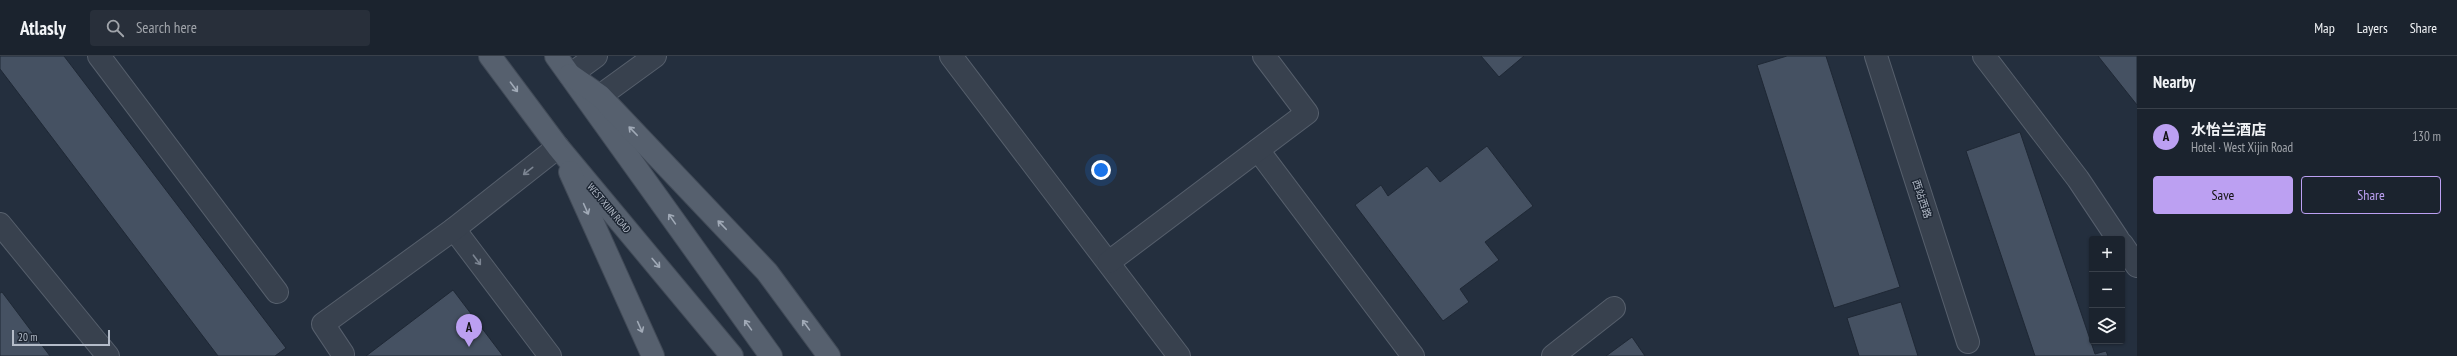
<!DOCTYPE html>
<html lang="en">
<head>
<meta charset="utf-8">
<style>
  body { margin:0; font-family:"PT Sans Narrow","Noto Sans SC",sans-serif; background:#282f3a; color:#f1f3f6 }
  .controls { position:absolute; right:12px; bottom:12px; display:grid; overflow:hidden; border-radius:4px; box-shadow:0 1px 3px #0004 }
  .controls button { width:36px; height:36px; display:grid; place-items:center; padding:0; border:0; border-bottom:1px solid #39404a; background:#1b232e; color:#f1f3f6; font:20px sans-serif }
  .scale { position:absolute; left:12px; bottom:10px; width:98px; box-sizing:border-box; padding-left:4px; border:2px solid #b4bcc9; border-top:0; font-size:11px; line-height:14px; white-space:nowrap; color:#b4bcc9; -webkit-text-stroke:3px #1d2633; paint-order:stroke }
  .you { position:absolute; left:1101px; top:114px; width:14px; height:14px; margin:-10px; border:3px solid #fff; border-radius:50%; background:#1a73e8; box-shadow:0 0 0 6px #1a73e833 }
  .badge { display:grid; place-items:center; width:26px; height:26px; border-radius:50%; background:#bca0f2; color:#111; font-size:13px; font-weight:700 }
  .pin { position:absolute; translate:-50% -33px; filter:drop-shadow(0 1px 2px #0008) }
  .pin::after { content:''; position:absolute; top:21px; width:14px; height:12px; background:inherit; clip-path:polygon(0 0,100% 0,50% 100%) }
  .list { margin:0; padding:0; list-style:none }
  h2 { display:flex; justify-content:space-between; align-items:center; height:52px; margin:0; padding:0 16px; font-size:17px }
  h2 small { font-size:13px; font-weight:400; color:#a0a4aa }
  .list li { display:grid; grid-template-columns:26px 1fr auto; gap:12px; align-items:center; box-sizing:border-box; height:56px; padding:0 16px; border-top:1px solid #39404a }
  .list b { display:block; font-size:15px; white-space:nowrap }
  .list p { margin:0; font-size:13px; white-space:nowrap; color:#a0a4aa }
  .list em { font-size:13px; font-style:normal; color:#a0a4aa }
  .actions { display:flex; gap:8px; padding:12px 16px }
  .actions a { flex:1; padding:9px 0; border:1px solid #bca0f2; border-radius:4px; text-align:center; font-size:14px; color:#bca0f2 }
  .actions .main { background:#bca0f2; color:#111 }
  .icon { flex:none; width:22px; height:22px; fill:none; stroke:currentColor; stroke-width:2; stroke-linecap:round; stroke-linejoin:round }
  .map { position:relative; flex:none; width:2137px; height:300px; overflow:hidden }
  header { display:flex; align-items:center; gap:24px; box-sizing:border-box; height:56px; padding:0 20px; background:#1b232e; border-bottom:1px solid #39404a }
  header strong { font-size:19px }
  nav { display:flex; gap:22px; margin-inline-start:auto; font-size:14px }
  .search { width:280px; height:36px; background:#282f3a; display:flex; align-items:center; gap:10px; box-sizing:border-box; padding:0 14px; border-radius:4px; color:#a0a4aa; font-size:15px }
  main { display:flex }
  aside { flex:1; background:#1b232e }
  .map>svg:first-child { display:block }
</style>
</head>
<body>
<header>
<strong>Atlasly</strong>
<div class="search"><svg class="icon" aria-label="search" viewBox="0 0 24 24"><circle cx="10" cy="10" r="6"/><path d="M15 15l6 6"/></svg>Search here</div>
<nav><a>Map</a><a>Layers</a><a>Share</a></nav>
</header>
<main>
<div class="map">
<svg width="2137" height="300" viewBox="0 0 2137 300">
  <rect width="100%" height="100%" fill="#242f3e"/>
  <g fill="#455162" stroke="#1f2835">
    <path d="M0 0H64L286 292 275 300H218L0 13Z"/>
    <path d="M1481 0H1524L1499 21Z"/>
    <path d="M1787 0H1826L1900 231 1834 252 1757 9Z"/>
    <path d="M2098 0H2137V49Z"/>
    <path d="M2020 76 2095 298 2106 295 2108 300H2035L1966 95Z"/>
    <path d="M1487 90 1533 150 1485 186 1499 204 1460 233 1469 246 1443 265 1355 149 1381 129 1388 140 1427 110 1440 126Z"/>
    <path d="M453 234 503 300H366Z"/>
    <path d="M2 236 50 300H0V237Z"/>
    <path d="M1901 246 1918 300H1859L1847 262Z"/>
    <path d="M1632 281 1645 300H1606Z"/>
  </g>
  <g fill="none" stroke-linecap="round" stroke-linejoin="round">
    <g stroke="#565f6c" stroke-width="24">
      <g id="minor">
        <path d="M99 0 277 236"/>
        <path d="M951 0 1179 300"/>
        <path d="M1876 0 1968 286"/>
        <path d="M1984 0 2078 123 2118 183"/>
        <path d="M570 19 596 0"/>
        <path d="M600 40 655 0"/>
        <path d="M1258 94 1413 300"/>
        <path d="M0 168 108 300"/>
        <path d="M454 173 550 300"/>
        <path d="M2122 188 2137 210"/>
        <path d="M1109 206 1307 57 1264 0"/>
        <path d="M343 298 323 268 454 173 558 91"/>
        <path d="M1553 300 1614 252"/>
      </g>
    </g>
    <g stroke="#414a57" stroke-width="24">
      <g id="major">
        <path d="M490 0 558 91 732 300"/>
        <path d="M556 0 771 300"/>
        <path d="M570 19 600 40 767 216 829 300"/>
        <path d="M570 116 653 300"/>
      </g>
    </g>
    <use href="#minor" stroke="#38414e" stroke-width="22"/>
    <use href="#major" stroke="#56606e" stroke-width="22"/>
  </g>
  <defs><path id="oneway-shaft" d="M-6 0H5M1.5-3L5.5 0L1.5 3" fill="none" stroke-width="1.6" stroke-linecap="round" stroke-linejoin="round"/></defs>
  <g stroke="#a1aab7">
    <use href="#oneway-shaft" transform="translate(514 31) rotate(53)"/>
    <use href="#oneway-shaft" transform="translate(633 75) rotate(-134)"/>
    <use href="#oneway-shaft" transform="translate(586 153) rotate(66)"/>
    <use href="#oneway-shaft" transform="translate(672 163) rotate(-125)"/>
    <use href="#oneway-shaft" transform="translate(722 169) rotate(-134)"/>
    <use href="#oneway-shaft" transform="translate(656 207) rotate(50)"/>
    <use href="#oneway-shaft" transform="translate(748 269) rotate(-126)"/>
    <use href="#oneway-shaft" transform="translate(806 269) rotate(-126)"/>
    <use href="#oneway-shaft" transform="translate(640 271) rotate(66)"/>
  </g>
  <g stroke="#7c8592">
    <use href="#oneway-shaft" transform="translate(528 115) rotate(142)"/>
    <use href="#oneway-shaft" transform="translate(477 204) rotate(53)"/>
  </g>
  <g text-anchor="middle" dominant-baseline="central" stroke-width="3" stroke-linejoin="round" paint-order="stroke">
    <g font-size="10" fill="#b4bcc9" stroke="#1d2633">
      <text transform="translate(1922 143) rotate(72)">西站西路</text>
      <text transform="translate(609 152) rotate(50)">WEST XIJIN ROAD</text>
    </g>
  </g>
</svg>
<div class="controls">
<button>+</button>
<button>−</button>
<button><svg class="icon" aria-label="layers" viewBox="0 0 24 24"><path d="M12 4l9 5-9 5-9-5zM3 14l9 5 9-5"/></svg></button>
</div>
<div class="scale">20 m</div>
<div class="you"></div>
<div class="pin badge" style="left:469px;top:291px">A</div>
</div>
<aside>
<h2>Nearby<small></small></h2>
<ul class="list">
<li><span class="badge">A</span><div><b>水怡兰酒店</b><p>Hotel · West Xijin Road</p></div><em>130 m</em></li>
</ul>
<div class="actions"><a class="main">Save</a><a>Share</a></div>
</aside>
</main>
</body>
</html>
